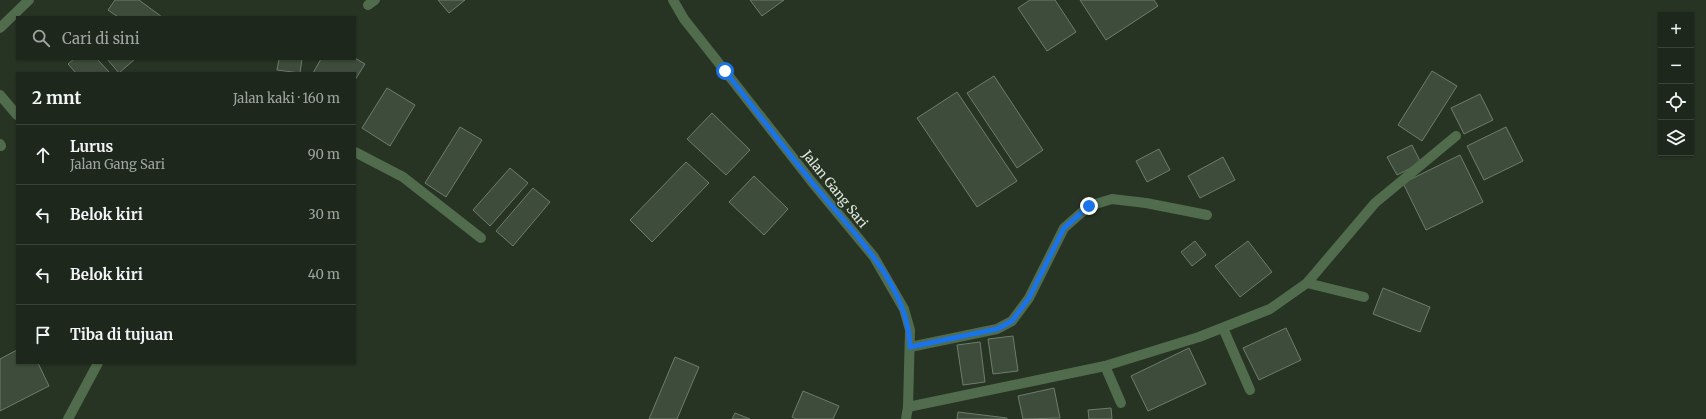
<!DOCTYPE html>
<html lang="id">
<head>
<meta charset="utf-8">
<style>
  body { margin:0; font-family:Merriweather,serif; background:#2a3328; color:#f1f3f6 }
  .controls { position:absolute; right:12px; top:12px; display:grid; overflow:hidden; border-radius:0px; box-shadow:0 1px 3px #0004 }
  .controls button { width:36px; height:36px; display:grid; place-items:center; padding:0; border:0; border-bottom:1px solid #3b443a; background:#1d271b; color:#f1f3f6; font:20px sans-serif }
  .stop { position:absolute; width:12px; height:12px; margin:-9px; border:3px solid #1a73e8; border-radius:50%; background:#fff }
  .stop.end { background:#1a73e8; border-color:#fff; box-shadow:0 1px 4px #0008 }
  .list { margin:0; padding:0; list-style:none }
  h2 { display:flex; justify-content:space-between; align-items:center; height:52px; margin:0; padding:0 16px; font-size:17px }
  h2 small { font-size:13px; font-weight:400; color:#a0a5a3 }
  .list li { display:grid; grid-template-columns:26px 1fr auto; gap:12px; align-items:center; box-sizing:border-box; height:60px; padding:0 16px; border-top:1px solid #3b443a }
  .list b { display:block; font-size:15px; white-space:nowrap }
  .list p { margin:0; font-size:13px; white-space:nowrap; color:#a0a5a3 }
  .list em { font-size:13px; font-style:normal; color:#a0a5a3 }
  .icon { flex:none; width:22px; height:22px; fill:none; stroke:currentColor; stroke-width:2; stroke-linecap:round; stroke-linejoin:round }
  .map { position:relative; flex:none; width:1706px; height:419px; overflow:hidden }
  .search { position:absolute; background:#1d271b; box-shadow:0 1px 3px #0004; left:16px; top:16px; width:340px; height:44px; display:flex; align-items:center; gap:10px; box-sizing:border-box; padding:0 14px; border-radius:0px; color:#a0a5a3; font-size:15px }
  .panel { position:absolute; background:#1d271b; box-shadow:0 1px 3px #0004; left:16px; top:72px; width:340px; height:292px; border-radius:0px }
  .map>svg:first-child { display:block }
</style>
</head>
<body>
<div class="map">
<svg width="1706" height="419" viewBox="0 0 1706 419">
  <rect width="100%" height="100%" fill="#273424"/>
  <g fill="#3d4c3b" stroke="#6e7d6b">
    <path d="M115 0H139L162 17H118L108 10Z"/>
    <path d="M438 0H465L449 13Z"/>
    <path d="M750 0H784L762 16Z"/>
    <path d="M1030 0H1055L1076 32 1047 51 1018 8Z"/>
    <path d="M1080 0H1154L1158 6 1106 40Z"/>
    <path d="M355 58 365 64 355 80V73H313L321 59Z"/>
    <path d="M74 59H97L110 73H76L68 64Z"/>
    <path d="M107 59H135L119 73Z"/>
    <path d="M279 59H302L300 73 277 70Z"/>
    <path d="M1432 71 1457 86 1422 141 1398 125Z"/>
    <path d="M994 76 1043 150 1017 168 967 93Z"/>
    <path d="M387 88 415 105 390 146 362 128Z"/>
    <path d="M957 92 1017 181 977 207 917 118Z"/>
    <path d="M1480 94 1493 120 1464 134 1451 108Z"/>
    <path d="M712 113 750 150 726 175 687 139Z"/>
    <path d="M460 127 482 140 446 197 425 183Z"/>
    <path d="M1506 127 1523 161 1484 180 1467 146Z"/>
    <path d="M1412 145 1421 163 1397 175 1387 157Z"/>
    <path d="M1159 149 1170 170 1147 182 1136 161Z"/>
    <path d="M1460 155 1483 202 1426 230 1403 183Z"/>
    <path d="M1223 157 1235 180 1200 198 1188 176Z"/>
    <path d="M686 162 709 183 652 242 630 220Z"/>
    <path d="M510 168 528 183 490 226 473 210Z"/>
    <path d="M754 176 788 209 764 235 729 202Z"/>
    <path d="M533 188 550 202 513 246 496 231Z"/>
    <path d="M1195 241 1206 255 1192 266 1181 252Z"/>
    <path d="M1248 241 1272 272 1240 297 1215 266Z"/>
    <path d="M1383 288 1430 307 1420 332 1373 314Z"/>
    <path d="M1286 328 1301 360 1259 380 1243 348Z"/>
    <path d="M1013 336 1018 371 993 374 988 339Z"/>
    <path d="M980 342 985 382 963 385 957 345Z"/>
    <path d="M1189 348 1206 384 1148 411 1131 376Z"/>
    <path d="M17 350V363H38L49 386 0 411V359Z"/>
    <path d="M675 357 699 367 677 419H649Z"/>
    <path d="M1054 388 1060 418 1023 419 1018 396Z"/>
    <path d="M803 391 839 406 833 419H796L792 417Z"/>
    <path d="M1111 408 1112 419H1089L1088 410Z"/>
    <path d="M958 412 1007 418V419H957Z"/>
    <path d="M735 413 750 419H732Z"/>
  </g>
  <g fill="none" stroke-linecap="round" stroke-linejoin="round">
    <g stroke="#516c4d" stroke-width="10">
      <path d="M0 144 1 146"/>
      <path d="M1307 283 1364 297"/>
      <path d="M1223 328 1250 390"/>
      <path d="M910 347 997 329 1012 321 1029 298 1064 228 1089 206 1112 199 1146 203 1207 215"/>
      <path d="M1105 366 1121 403"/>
    </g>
    <g stroke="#516c4d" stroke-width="10">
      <path d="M673 0 684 19 725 71 812 182 874 257 904 309 910 330 908 407 906 419"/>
      <path d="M368 5 375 0"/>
      <path d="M0 28 29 0"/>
      <path d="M0 95 17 115"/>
      <path d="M355 152 403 177 481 238"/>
      <path d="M908 407 1105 366 1199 337 1270 309 1307 283 1375 203 1456 136"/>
      <path d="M68 419 98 363"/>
    </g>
  </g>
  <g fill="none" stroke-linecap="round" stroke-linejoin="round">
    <path stroke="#1a73e8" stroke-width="5" d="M725 71C754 108 782 145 811 181 848 228 909 283 910 347L997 329 1012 321 1029 298 1064 228 1089 206"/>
  </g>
  <g text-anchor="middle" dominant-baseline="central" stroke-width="3.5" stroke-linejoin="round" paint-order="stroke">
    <g font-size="13" fill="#e1eadf" stroke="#273424">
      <text transform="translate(835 189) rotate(51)">Jalan Gang Sari</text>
    </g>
  </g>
</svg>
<div class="controls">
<button>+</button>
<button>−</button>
<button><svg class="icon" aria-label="locate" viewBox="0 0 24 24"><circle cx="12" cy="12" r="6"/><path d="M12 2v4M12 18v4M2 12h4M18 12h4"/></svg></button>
<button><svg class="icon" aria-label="layers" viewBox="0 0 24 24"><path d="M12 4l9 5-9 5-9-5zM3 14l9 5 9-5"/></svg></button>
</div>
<div class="stop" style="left:725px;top:71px"></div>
<div class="stop end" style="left:1089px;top:206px"></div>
<div class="search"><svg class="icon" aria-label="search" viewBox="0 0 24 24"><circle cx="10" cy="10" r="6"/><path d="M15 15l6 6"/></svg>Cari di sini</div>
<section class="panel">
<h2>2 mnt<small>Jalan kaki · 160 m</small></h2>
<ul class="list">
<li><svg class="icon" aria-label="ahead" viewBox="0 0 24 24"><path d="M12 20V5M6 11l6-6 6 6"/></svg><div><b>Lurus</b><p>Jalan Gang Sari</p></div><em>90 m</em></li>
<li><svg class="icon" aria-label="left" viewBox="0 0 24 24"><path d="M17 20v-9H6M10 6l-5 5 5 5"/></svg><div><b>Belok kiri</b></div><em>30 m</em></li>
<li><svg class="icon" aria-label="left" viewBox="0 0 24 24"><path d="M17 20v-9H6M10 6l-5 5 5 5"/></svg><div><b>Belok kiri</b></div><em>40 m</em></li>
<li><svg class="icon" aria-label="arrive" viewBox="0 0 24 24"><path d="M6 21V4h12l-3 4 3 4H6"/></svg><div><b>Tiba di tujuan</b></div></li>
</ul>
</section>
</div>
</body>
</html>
